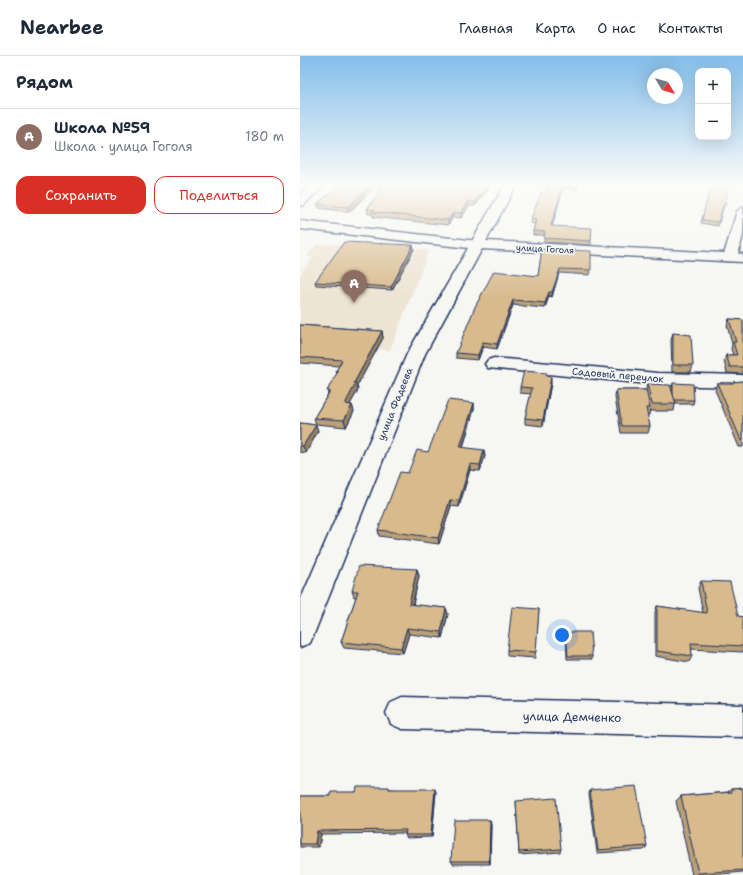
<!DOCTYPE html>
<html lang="ru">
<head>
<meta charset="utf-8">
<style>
  body { margin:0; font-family:"Shantell Sans",sans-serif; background:#f6f6f7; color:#1f2937 }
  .controls { position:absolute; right:12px; top:12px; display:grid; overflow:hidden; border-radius:8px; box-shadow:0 4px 16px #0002 }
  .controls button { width:36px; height:36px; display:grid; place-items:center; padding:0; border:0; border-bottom:1px solid #e0e1e3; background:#fff; color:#1f2937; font:20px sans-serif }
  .compass { position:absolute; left:347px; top:12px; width:36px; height:36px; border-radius:50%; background:#fff; box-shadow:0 4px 16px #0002; rotate:128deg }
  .you { position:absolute; left:262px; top:579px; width:14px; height:14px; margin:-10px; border:3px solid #fff; border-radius:50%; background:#1a73e8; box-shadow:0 0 0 6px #1a73e833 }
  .badge { display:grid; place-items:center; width:26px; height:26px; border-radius:50%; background:#d93025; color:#fff; font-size:13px; font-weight:700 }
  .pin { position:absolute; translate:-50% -33px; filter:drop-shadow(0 1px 2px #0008) }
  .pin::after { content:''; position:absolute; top:21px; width:14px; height:12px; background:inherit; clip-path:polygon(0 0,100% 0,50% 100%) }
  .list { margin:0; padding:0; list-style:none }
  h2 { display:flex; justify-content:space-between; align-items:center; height:52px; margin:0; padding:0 16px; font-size:17px }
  h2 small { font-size:13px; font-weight:400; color:#747a83 }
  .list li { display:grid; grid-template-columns:26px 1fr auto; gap:12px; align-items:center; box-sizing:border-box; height:56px; padding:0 16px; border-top:1px solid #e0e1e3 }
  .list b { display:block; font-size:15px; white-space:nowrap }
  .list p { margin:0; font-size:13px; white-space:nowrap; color:#747a83 }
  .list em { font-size:13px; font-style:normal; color:#747a83 }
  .actions { display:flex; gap:8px; padding:12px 16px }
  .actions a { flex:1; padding:9px 0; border:1px solid #d93025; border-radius:12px; text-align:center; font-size:14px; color:#d93025 }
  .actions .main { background:#d93025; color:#fff }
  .map { position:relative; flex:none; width:443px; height:819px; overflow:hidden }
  header { display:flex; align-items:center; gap:24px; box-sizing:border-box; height:56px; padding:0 20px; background:#fff; border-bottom:1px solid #e0e1e3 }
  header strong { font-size:19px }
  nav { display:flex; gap:22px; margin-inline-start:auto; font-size:14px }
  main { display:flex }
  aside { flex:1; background:#fff }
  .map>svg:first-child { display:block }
</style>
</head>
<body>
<header>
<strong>Nearbee</strong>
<nav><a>Главная</a><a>Карта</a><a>О нас</a><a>Контакты</a></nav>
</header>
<main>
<aside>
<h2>Рядом<small></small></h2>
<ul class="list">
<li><span class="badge" style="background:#8d6e63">A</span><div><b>Школа №59</b><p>Школа · улица Гоголя</p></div><em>180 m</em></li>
</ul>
<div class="actions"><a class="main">Сохранить</a><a>Поделиться</a></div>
</aside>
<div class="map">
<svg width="443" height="819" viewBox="0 0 443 819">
  <rect width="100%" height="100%" fill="#f6f6f2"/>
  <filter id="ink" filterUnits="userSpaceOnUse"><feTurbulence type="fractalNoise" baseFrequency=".025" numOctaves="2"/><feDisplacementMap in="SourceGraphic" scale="8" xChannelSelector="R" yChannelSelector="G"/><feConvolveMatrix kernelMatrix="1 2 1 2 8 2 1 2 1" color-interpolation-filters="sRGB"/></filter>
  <g filter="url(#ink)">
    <path fill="#ede4d3" d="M17 188 129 194 90 294 0 287V218L13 201 7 200Z"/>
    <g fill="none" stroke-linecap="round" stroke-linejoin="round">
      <g stroke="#1b2f5e" stroke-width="3">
        <g id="minor">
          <path d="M12 128H25L4 149 0 150V139Z"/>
          <path d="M443 151V179L437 202 435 205H425L423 202 437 155Z"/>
          <path d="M0 165 178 185 183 186 185 189 183 192 178 193 0 173Z"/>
          <path d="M194 302 357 317 443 319V331L357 329 188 312 185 308 188 304Z"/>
          <path d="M102 641 443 649V681L102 673 91 668 86 657 91 646Z"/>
        </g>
      </g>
      <g stroke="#1b2f5e" stroke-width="3">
        <path id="major" d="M205 128H217L186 185 443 198V206L182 193 125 298 14 578 10 587 0 591V545L107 298Z"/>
      </g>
      <use href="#minor" fill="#f6f6f2" fill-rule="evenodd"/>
      <use href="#major" fill="#f6f6f2" fill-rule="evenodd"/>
    </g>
    <g fill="#baa078" stroke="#1b2f5e">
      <path d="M41 128H192L175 150H169L161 162 153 161 148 169 73 161V158H68L67 153 81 133 77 129 49 156 19 152 17 148Z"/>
      <path d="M248 128H280L278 134 263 133 252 170 291 185V189L244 186V179H233V175L235 168 231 167V163L246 136Z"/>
      <path d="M411 128 426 147 425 150H424L418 170 401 167Z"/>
      <path d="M114 193 92 234 16 229 15 226Z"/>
      <path d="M242 193 291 214 290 219 259 217 252 241 249 240 245 252 213 249 197 293 183 291 178 304 156 302V297L238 220Z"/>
      <path d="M429 263 443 264V318L427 317 424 305 426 299H433L431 293 432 288 427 269Z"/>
      <path d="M0 269 82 275 83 282 57 330 58 334 50 348 52 349 54 355 46 371 16 368 14 362 28 338 27 335 37 318 36 315 39 310 0 307Z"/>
      <path d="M373 277 393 309 391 316H372L371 284Z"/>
      <path d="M247 320 251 327 243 370 225 368V362L231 338 220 337V331Z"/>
      <path d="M443 325V391H439L415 334 417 327H432L433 326Z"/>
      <path d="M373 327 394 344 393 348H375L374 355H350V353L349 359H347L350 370 348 377H321L315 341 316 334H346L347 328 372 335Z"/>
      <path d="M174 347V353L163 392 185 400 180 415 170 414 159 451 151 450 139 488 79 480 78 474 128 396Z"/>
      <path d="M0 367 16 369 18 375 6 397 0 396Z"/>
      <path d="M117 513 119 520 113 549 146 552 148 558 142 582 109 578 103 597 44 592 41 586 56 541H54L52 535Z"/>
      <path d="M401 525 438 560 443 561V596L391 593 392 600 389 606 355 600V556L357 550 403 557 398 532Z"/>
      <path d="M239 553 235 602 207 600V594Z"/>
      <path d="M266 576 292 600V603H267L266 579Z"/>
      <path d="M443 732V816L411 819H392L376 745 381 740 428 736 431 733Z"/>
      <path d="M90 733 136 736 132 781 107 782 105 779V777L21 778 19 791H0V740H31L56 736Z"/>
      <path d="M290 734 347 790 344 794 297 797 289 738Z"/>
      <path d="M216 745 261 793 260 796 219 799Z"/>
      <path d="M190 764 191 768 190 808H153L151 805Z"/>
    </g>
    <g fill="#978262" stroke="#1b2f5e">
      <path d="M73 128H77V129L49 156 48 151Z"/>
      <path d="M189 128H192L175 150V146Z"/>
      <path d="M263 129V133L251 174V170Z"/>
      <path d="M168 145 169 150 161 162V157Z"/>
      <path d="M153 157V161L148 169V164Z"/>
      <path d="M113 189 114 193 92 234 91 231Z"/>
      <path d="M260 213 259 217 252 241V236Z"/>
      <path d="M249 236V240L245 252V247Z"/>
      <path d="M213 244V249L197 293V288Z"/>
      <path d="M82 275 83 282 57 330 58 334 47 354 45 348 54 327Z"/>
      <path d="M183 286V291L178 304V299Z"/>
      <path d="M251 321V327L243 370V364Z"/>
      <path d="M174 347V353L161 397 160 391Z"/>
      <path d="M52 349 54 355 46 371 44 364Z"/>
      <path d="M16 369 18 375 6 397 3 390Z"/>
      <path d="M184 394 185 400 180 415V409Z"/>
      <path d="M170 408V414L159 451V445Z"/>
      <path d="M150 444 151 450 139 488 138 482Z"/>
      <path d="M117 513 119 520 111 554 109 548Z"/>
      <path d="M146 552 148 558 142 582 141 576Z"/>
      <path d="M107 572 109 578 103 597 101 592Z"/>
      <path d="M135 733 136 736 132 781 131 779Z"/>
      <path d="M190 764 191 768 190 808 189 805Z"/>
      <path d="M17 775 21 778 19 791 15 788Z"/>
    </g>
    <g fill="#d8ba8c" stroke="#1b2f5e">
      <path d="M41 128H73L48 151 17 148Z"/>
      <path d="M80 128H189L175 146 168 145 161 157H153L148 164 72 156 75 154 67 153 83 130Z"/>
      <path d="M248 128H279V130L263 129 251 170 292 172 291 185 244 182 245 176 233 175 236 164 231 163 241 136H246Z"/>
      <path d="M411 128H428L426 147H424L418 166 402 164Z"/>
      <path d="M44 186 113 189 91 231 15 226Z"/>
      <path d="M242 193 291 195V214L260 213 252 236H249L245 247 213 244 197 288 183 286 178 299 156 297 175 251 194 215 238 220Z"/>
      <path d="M429 263 443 264V311H430L426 299H437L433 286H436Z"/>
      <path d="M0 269 82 275 54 327H56L45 348 52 349 44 364 14 362 30 335H27L38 315H36L42 304 0 301Z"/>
      <path d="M373 277 391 279 393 309H373Z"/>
      <path d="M224 315 247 317 246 320 251 321 243 364 225 362 232 332 220 331Z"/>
      <path d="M443 325V384H441L417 327H433V326Z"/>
      <path d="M373 327 393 328 394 344H374L373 338Z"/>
      <path d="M347 328 370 329 376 348H352Z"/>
      <path d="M316 334H346L350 352H346L350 370H322Z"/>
      <path d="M148 344 174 347 160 391 184 394 180 409 170 408 159 445 150 444 138 482 78 474 100 416 108 417 117 394 128 396Z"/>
      <path d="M0 367 16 369 3 390H0Z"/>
      <path d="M59 510 117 513 109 548 146 552 141 576 107 572 101 592 41 586 58 535H52Z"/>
      <path d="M401 525 430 526 438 560 443 561V590L391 587 392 600 357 595V550L407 557Z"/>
      <path d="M212 551 239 553 236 596 207 594Z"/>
      <path d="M266 576H290L292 600H268Z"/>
      <path d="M336 730 347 790 298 794 290 734Z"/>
      <path d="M57 731H89V733H135L131 779H105L106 774 17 775 15 788H0V740H31V736H56Z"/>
      <path d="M443 732V814L398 817 381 740 432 736 431 733Z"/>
      <path d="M256 742 261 793 219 796 216 745Z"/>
      <path d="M154 764H190L189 805H151Z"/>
    </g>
  </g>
  <linearGradient id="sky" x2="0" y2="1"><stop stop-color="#83beea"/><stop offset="0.53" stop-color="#fbfbf9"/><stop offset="1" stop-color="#fbfbf9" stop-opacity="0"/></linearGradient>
  <rect width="443" height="242" fill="url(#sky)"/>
  <g text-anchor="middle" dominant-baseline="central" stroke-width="3.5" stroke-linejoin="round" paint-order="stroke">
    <g font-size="9" fill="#1b2f5e" stroke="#f6f6f2">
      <text transform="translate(245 193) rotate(3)">улица Гоголя</text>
    </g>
    <g font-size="10" fill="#1b2f5e" stroke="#f6f6f2">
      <text transform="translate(318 319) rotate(5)">Садовый переулок</text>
      <text transform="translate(95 348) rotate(-68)">улица Фадеева</text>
    </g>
    <g font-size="12" fill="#1b2f5e" stroke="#f6f6f2">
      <text transform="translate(272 661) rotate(1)">улица Демченко</text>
    </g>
  </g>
</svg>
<div class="controls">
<button>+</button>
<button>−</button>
</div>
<svg class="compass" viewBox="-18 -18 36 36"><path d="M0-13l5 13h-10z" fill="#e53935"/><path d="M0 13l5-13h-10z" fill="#747a83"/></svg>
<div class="you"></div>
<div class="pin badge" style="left:54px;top:247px;background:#8d6e63">A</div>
</div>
</main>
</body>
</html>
